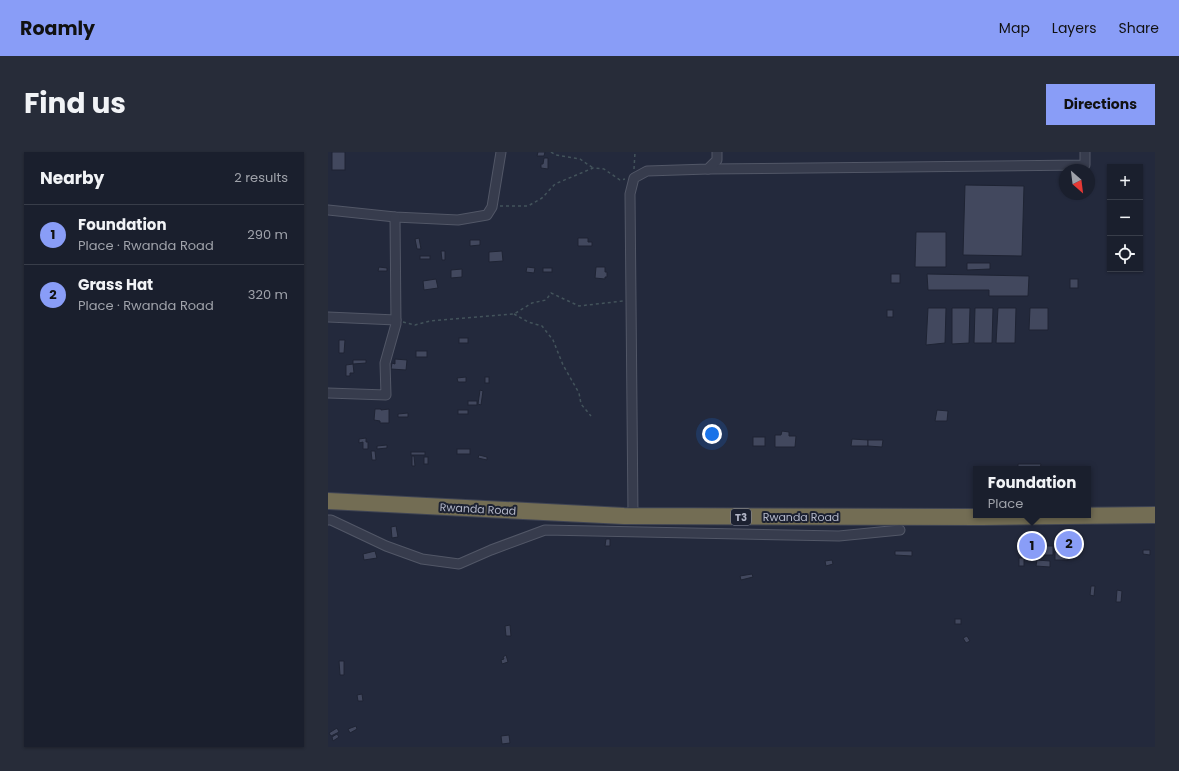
<!DOCTYPE html>
<html lang="en">
<head>
<meta charset="utf-8">
<style>
  body { margin:0; font-family:Poppins,sans-serif; background:#272c39; color:#f1f3f6 }
  .controls { position:absolute; right:12px; top:12px; display:grid; overflow:hidden; border-radius:0px; box-shadow:0 1px 3px #0004 }
  .controls button { width:36px; height:36px; display:grid; place-items:center; padding:0; border:0; border-bottom:1px solid #383d49; background:#1a1f2d; color:#f1f3f6; font:20px sans-serif }
  .compass { position:absolute; left:731px; top:12px; width:36px; height:36px; border-radius:50%; background:#1a1f2d; box-shadow:0 1px 3px #0004; rotate:152deg }
  .you { position:absolute; left:384px; top:282px; width:14px; height:14px; margin:-10px; border:3px solid #fff; border-radius:50%; background:#1a73e8; box-shadow:0 0 0 6px #1a73e833 }
  .badge { display:grid; place-items:center; width:26px; height:26px; border-radius:50%; background:#899df7; color:#111; font-size:13px; font-weight:700 }
  .pin { position:absolute; translate:-50% -50%; border:2px solid #fff; box-shadow:0 1px 4px #0006 }
  .popup { position:absolute; left:645px; top:314px; width:118px; height:52px; box-sizing:border-box; display:grid; place-content:center; border-radius:0px; background:#1a1f2d; filter:drop-shadow(0 1px 3px #0005); font-size:13px; white-space:nowrap; color:#9fa2aa }
  .popup b { font-size:15px; color:#f1f3f6 }
  .popup::after { content:''; position:absolute; left:50%; top:100%; margin-left:-8px; border:8px solid transparent; border-top-color:#1a1f2d }
  .list { margin:0; padding:0; list-style:none }
  h2 { display:flex; justify-content:space-between; align-items:center; height:52px; margin:0; padding:0 16px; font-size:17px }
  h2 small { font-size:13px; font-weight:400; color:#9fa2aa }
  .list li { display:grid; grid-template-columns:26px 1fr auto; gap:12px; align-items:center; box-sizing:border-box; height:60px; padding:0 16px; border-top:1px solid #383d49 }
  .list b { display:block; font-size:15px; white-space:nowrap }
  .list p { margin:0; font-size:13px; white-space:nowrap; color:#9fa2aa }
  .list em { font-size:13px; font-style:normal; color:#9fa2aa }
  .icon { flex:none; width:22px; height:22px; fill:none; stroke:currentColor; stroke-width:2; stroke-linecap:round; stroke-linejoin:round }
  .map { position:relative; flex:none; width:827px; height:595px; overflow:hidden; border-radius:0px }
  header { display:flex; align-items:center; gap:24px; box-sizing:border-box; height:56px; padding:0 20px; background:#899df7; color:#111 }
  header strong { font-size:19px }
  nav { display:flex; gap:22px; margin-inline-start:auto; font-size:14px }
  .intro { display:flex; align-items:center; justify-content:space-between; box-sizing:border-box; height:96px; padding:0 24px }
  h1 { margin:0; font-size:28px }
  .button { padding:10px 18px; border-radius:0px; background:#899df7; color:#111; font-size:14px; font-weight:700 }
  main { display:flex; gap:24px; padding:0 24px }
  aside { flex:1; background:#1a1f2d; border-radius:0px; box-shadow:0 1px 3px #0004 }
  .map>svg:first-child { display:block }
</style>
</head>
<body>
<header>
<strong>Roamly</strong>
<nav><a>Map</a><a>Layers</a><a>Share</a></nav>
</header>
<div class="intro"><h1>Find us</h1><a class="button">Directions</a></div>
<main>
<aside>
<h2>Nearby<small>2 results</small></h2>
<ul class="list">
<li><span class="badge">1</span><div><b>Foundation</b><p>Place · Rwanda Road</p></div><em>290 m</em></li>
<li><span class="badge">2</span><div><b>Grass Hat</b><p>Place · Rwanda Road</p></div><em>320 m</em></li>
</ul>
</aside>
<div class="map">
<svg width="827" height="595" viewBox="0 0 827 595">
  <rect width="100%" height="100%" fill="#23293c"/>
  <g fill="#42485e" stroke="#1e2333">
    <rect x="4" y="0" width="13" height="18"/>
    <path d="M210 0H217L216 4H209Z"/>
    <path d="M216 6H220V17L213 16V12H215Z"/>
    <path d="M637 33 696 34 694 104 635 103Z"/>
    <path d="M588 80H618V115H587Z"/>
    <path d="M91 86 93 97H89L87 87Z"/>
    <path d="M250 86H260V90H264V94H250Z"/>
    <path d="M142 88H152V93L142 94Z"/>
    <path d="M113 99H117V108H114Z"/>
    <path d="M174 99 175 109 161 110V100Z"/>
    <rect x="92" y="104" width="10" height="3"/>
    <path d="M639 111H662V117L639 118Z"/>
    <path d="M51 115 59 116V119H50Z"/>
    <path d="M199 115 207 116 206 121 198 120Z"/>
    <path d="M268 115H277V120H279V125H277V127L267 126Z"/>
    <rect x="215" y="116" width="9" height="4"/>
    <path d="M134 117V125L123 126V118Z"/>
    <rect x="563" y="122" width="9" height="9"/>
    <path d="M599 122 701 124 700 144H661V138H600Z"/>
    <path d="M108 127 110 136 96 138 95 129Z"/>
    <rect x="742" y="127" width="8" height="9"/>
    <path d="M600 156H618L617 191 598 193Z"/>
    <path d="M624 156H642L641 191 624 192Z"/>
    <path d="M647 156H665L664 191H646Z"/>
    <path d="M670 156H688L687 191H668Z"/>
    <path d="M702 156H720V178H701Z"/>
    <rect x="559" y="158" width="6" height="7"/>
    <rect x="131" y="186" width="9" height="5"/>
    <path d="M11 188H17L16 201H11Z"/>
    <rect x="88" y="199" width="11" height="6"/>
    <path d="M67 207 79 208 78 218 63 217 64 211 67 212Z"/>
    <path d="M25 208H38V211L25 212Z"/>
    <path d="M25 212 26 221H22V224H18V213Z"/>
    <path d="M138 225V230H130L129 226Z"/>
    <rect x="157" y="225" width="4" height="6"/>
    <path d="M152 238 155 239 153 253 150 252Z"/>
    <rect x="140" y="249" width="9" height="4"/>
    <path d="M47 257H53V258L61 257V271H52V269L46 268Z"/>
    <rect x="130" y="258" width="10" height="4"/>
    <path d="M609 258 620 259 619 269H607Z"/>
    <path d="M80 261V265H70V262Z"/>
    <path d="M454 279 461 280V284H468L467 295H447V283H453Z"/>
    <rect x="425" y="285" width="12" height="9"/>
    <path d="M38 286V290H40V297H35V290L31 291V287Z"/>
    <path d="M524 287 540 288V294H523Z"/>
    <path d="M540 288H555L554 295 540 294Z"/>
    <path d="M59 293V296L49 297V294Z"/>
    <rect x="129" y="297" width="13" height="5"/>
    <path d="M43 299H47L48 308H44Z"/>
    <rect x="83" y="300" width="14" height="3"/>
    <path d="M151 303 159 305V308L150 306Z"/>
    <path d="M84 304H86L87 314H84Z"/>
    <rect x="96" y="305" width="4" height="7"/>
    <path d="M690 312H713L712 317H690Z"/>
    <path d="M68 374 70 385 64 386 63 375Z"/>
    <path d="M278 387H282V394H277Z"/>
    <path d="M710 394H725V403H709Z"/>
    <path d="M815 398H822V403L815 402Z"/>
    <path d="M47 399 49 406 36 408 35 402Z"/>
    <path d="M567 399H584V404L567 403Z"/>
    <rect x="727" y="400" width="13" height="8"/>
    <rect x="691" y="406" width="5" height="8"/>
    <path d="M504 408 505 412 498 414 497 409Z"/>
    <path d="M709 408 722 409V415L708 414Z"/>
    <path d="M424 422 425 425 413 428 412 424Z"/>
    <path d="M763 434H767L766 444 762 443Z"/>
    <path d="M789 438 794 439 793 450H788Z"/>
    <rect x="627" y="467" width="6" height="5"/>
    <path d="M182 473 183 484H178L177 474Z"/>
    <path d="M639 484 642 489 638 491 635 486Z"/>
    <path d="M178 503 180 510 174 512 173 508 176 507 175 505Z"/>
    <path d="M11 509H16V523H12Z"/>
    <path d="M34 542 35 549H30L29 543Z"/>
    <path d="M28 574 29 577 22 581 20 577Z"/>
    <path d="M9 576 11 580 3 584 1 581Z"/>
    <path d="M9 582 11 585 5 589 4 585Z"/>
    <path d="M181 583 182 591 174 592 173 584Z"/>
  </g>
  <g fill="none" stroke-linecap="round" stroke-linejoin="round">
    <g stroke="#525767" stroke-width="11">
      <g id="street">
        <path d="M380 17 757 13V0"/>
        <path d="M0 58 67 65 130 68 159 63 164 55 173 0"/>
        <path d="M0 165 68 168"/>
        <path d="M0 241 58 243 57 211 68 172 67 65"/>
        <path d="M305 364 302 42 306 26 319 19 380 17 389 8V0"/>
        <path d="M0 368H3L58 394 94 407 131 412 163 398 217 378 511 384 572 378"/>
      </g>
    </g>
    <g stroke="#3f4454" stroke-width="18">
      <path id="highway" d="M0 349 296 364 655 365 827 363"/>
    </g>
    <g stroke="#43535b" stroke-width="1.5" stroke-dasharray="3 3" stroke-linecap="butt">
      <path d="M223 0 228 3 252 7 265 16"/>
      <path d="M306 17 307 0"/>
      <path d="M172 54H200L214 46 227 32 265 16 276 17 292 28 297 27"/>
      <path d="M186 162 200 170 214 174 225 188 235 213 251 241 253 252 263 264"/>
      <path d="M75 170 87 173 102 169 186 162 204 151 218 148 223 141 251 154 295 149"/>
    </g>
    <use href="#street" stroke="#373c4d" stroke-width="9"/>
    <use href="#highway" stroke="#736d54" stroke-width="16"/>
  </g>
  <g text-anchor="middle" dominant-baseline="central" stroke-width="4" stroke-linejoin="round" paint-order="stroke">
    <rect fill="#1c2131" stroke="#868a9b" stroke-width="1" x="403" y="357" width="20" height="16" rx="3"/>
    <g font-size="10" font-weight="bold" fill="#b3b7c8">
      <text x="413" y="365">T3</text>
    </g>
    <g font-size="11" fill="#b3b7c8" stroke="#1c2131">
      <text transform="translate(150 357) rotate(3)">Rwanda Road</text>
      <text x="473" y="365">Rwanda Road</text>
    </g>
  </g>
</svg>
<div class="controls">
<button>+</button>
<button>−</button>
<button><svg class="icon" aria-label="locate" viewBox="0 0 24 24"><circle cx="12" cy="12" r="6"/><path d="M12 2v4M12 18v4M2 12h4M18 12h4"/></svg></button>
</div>
<svg class="compass" viewBox="-18 -18 36 36"><path d="M0-13l5 13h-10z" fill="#e53935"/><path d="M0 13l5-13h-10z" fill="#9fa2aa"/></svg>
<div class="you"></div>
<div class="pin badge" style="left:704px;top:394px">1</div>
<div class="popup"><b>Foundation</b>Place</div>
<div class="pin badge" style="left:741px;top:392px">2</div>
</div>
</main>
</body>
</html>
